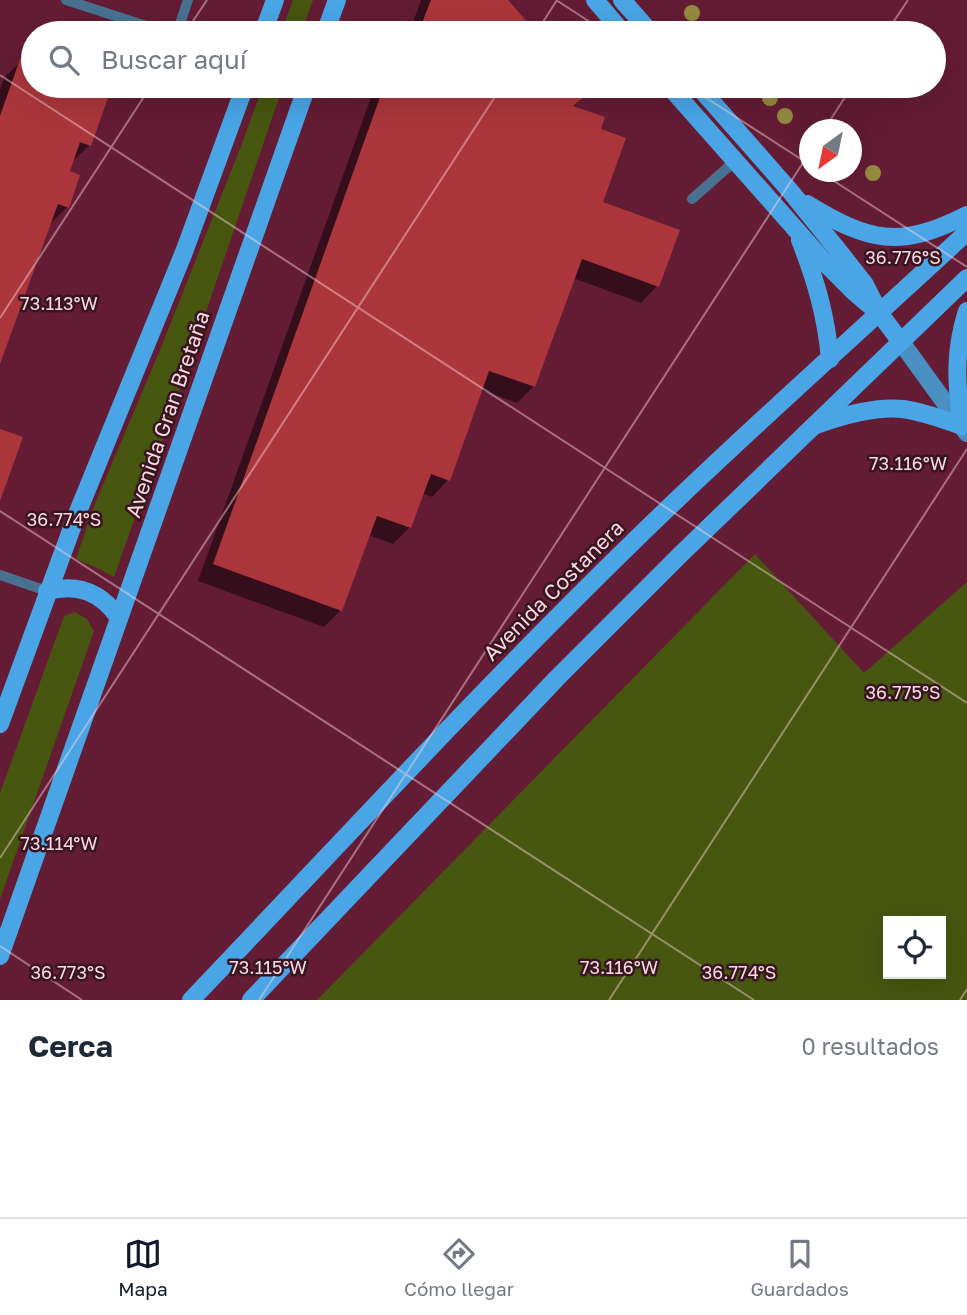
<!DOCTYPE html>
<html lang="es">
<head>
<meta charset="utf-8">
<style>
  body { margin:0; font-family:"Golos Text",sans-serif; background:#f6f6f7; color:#1f2937 }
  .controls { position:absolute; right:21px; bottom:21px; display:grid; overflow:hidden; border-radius:0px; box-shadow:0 7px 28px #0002 }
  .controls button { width:63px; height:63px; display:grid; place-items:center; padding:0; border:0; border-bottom:2px solid #e0e1e3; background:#fff; color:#1f2937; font:35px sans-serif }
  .compass { position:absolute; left:799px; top:119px; width:63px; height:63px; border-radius:50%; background:#fff; box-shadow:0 7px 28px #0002; rotate:213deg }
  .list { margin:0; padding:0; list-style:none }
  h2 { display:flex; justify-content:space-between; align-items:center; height:91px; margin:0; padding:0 28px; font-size:30px }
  h2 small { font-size:23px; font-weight:400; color:#747a83 }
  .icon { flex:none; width:38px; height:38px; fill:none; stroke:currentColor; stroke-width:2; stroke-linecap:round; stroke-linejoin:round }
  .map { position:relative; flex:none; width:967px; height:1000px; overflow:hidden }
  .search { position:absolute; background:#fff; box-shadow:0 7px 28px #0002; left:21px; right:21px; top:21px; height:77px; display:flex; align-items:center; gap:18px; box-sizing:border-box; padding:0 24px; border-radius:38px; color:#747a83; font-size:26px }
  .sheet { height:217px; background:#fff }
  nav { display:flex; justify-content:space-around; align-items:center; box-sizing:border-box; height:98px; border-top:2px solid #e0e1e3; background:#fff; font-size:19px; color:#747a83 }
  nav a { display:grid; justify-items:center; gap:4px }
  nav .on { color:#111827 }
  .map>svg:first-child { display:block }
</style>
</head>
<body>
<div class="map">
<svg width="967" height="1000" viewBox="0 0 967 1000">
  <rect width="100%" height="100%" fill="#641c35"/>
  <g fill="#46560f" fill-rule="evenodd">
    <path d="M293 0H313L301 33H281Z"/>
    <path d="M263 86H283L162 441 114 577 99 569 76 559 94 506 160 350 241 146Z"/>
    <path d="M755 554 864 673 967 582V1000H317ZM941 921V974H888V921Z"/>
    <path d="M75 612 87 619 94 631 0 899V793L64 616Z"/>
  </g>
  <g fill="#0007">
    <path d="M421 0H506L535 33H409Z"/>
    <path d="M21 61 33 66V86H89L108 93 90 145 73 161 68 172 67 207 51 223 0 360V89L4 78Z"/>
    <path d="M375 86H580L587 93 572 108 599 130 601 203 657 286 641 303 573 278 534 386 517 403 480 390 448 480 432 497 422 493 410 527 393 544 368 535 340 611 324 627 198 581Z"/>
  </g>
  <g fill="#aa363b">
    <path d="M431 0H508L537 33H418Z"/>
    <path d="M20 59 33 64V86H94L110 92 91 146 80 142 70 171 80 175 69 208 58 204 0 364V116Z"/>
    <path d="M384 86H583L589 93 573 106 605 117 601 129 626 138 603 202 680 230 659 287 582 259 535 387 489 371 450 481 431 474 411 528 377 516 342 611 213 564Z"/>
    <path d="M0 429 23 437 0 501Z"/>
  </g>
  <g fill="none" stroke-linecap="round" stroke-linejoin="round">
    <g stroke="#487191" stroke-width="10">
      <path d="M66 0 168 33"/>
      <path d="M177 33 188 0"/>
      <path d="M692 199 735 161"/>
      <path d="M0 575 47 591"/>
    </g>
    <path stroke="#4a8fc1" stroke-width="18" d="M901 342 967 433"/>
    <g stroke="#49a5e6" stroke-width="18">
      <path d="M595 0 623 33"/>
      <path d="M622 0 651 33"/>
      <path d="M263 33 275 0"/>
      <path d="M325 33 337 0"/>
      <path d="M669 86 829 267 854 292 874 309"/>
      <path d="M698 86 791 192 841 254 864 283 880 314 901 342"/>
      <path d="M807 204C869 242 900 249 967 215"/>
      <path d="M800 240C816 281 826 315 830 359"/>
      <path d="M816 425C841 416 876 406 903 409 923 412 943 419 962 426 956 385 954 351 967 311"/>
      <path d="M47 591C78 583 101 592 119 618"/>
      <path d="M0 724 77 514 184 252 245 86"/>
      <path d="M0 956 307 86"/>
      <path d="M191 1000C338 846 481 690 633 542 742 435 856 335 967 232"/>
      <path d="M251 1000 557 678 681 554 967 278"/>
    </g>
  </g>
  <g fill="#968a41">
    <circle cx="692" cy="13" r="8"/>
    <circle cx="770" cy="98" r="8"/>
    <circle cx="785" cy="116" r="8"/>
    <circle cx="873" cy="173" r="8"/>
  </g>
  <path fill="none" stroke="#fdd8e1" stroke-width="2" stroke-opacity="0.45" d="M556 0 607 33M185 33 207 0M536 33 557 0M886 33 908 0M0 75 967 703M688 86 810 165M824 130 852 86M820 172 967 267M0 318 151 86M0 511 754 1000M0 858 502 86M0 946 82 1000M259 1000 810 152M609 1000 967 449M960 1000 967 989"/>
  <g text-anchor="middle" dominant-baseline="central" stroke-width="5" stroke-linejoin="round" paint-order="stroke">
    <g font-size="21" fill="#fdd8e1" stroke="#35151f">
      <text transform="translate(167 414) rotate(-71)">Avenida Gran Bretaña</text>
      <text transform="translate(553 590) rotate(-45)">Avenida Costanera</text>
    </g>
  </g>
  <g font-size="18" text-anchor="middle" fill="#fdd8e1" stroke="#35151f" stroke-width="5" stroke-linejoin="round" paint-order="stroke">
    <text x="903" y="264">36.776°S</text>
    <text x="59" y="310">73.113°W</text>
    <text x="908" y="470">73.116°W</text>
    <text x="64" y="526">36.774°S</text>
    <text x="903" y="699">36.775°S</text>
    <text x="59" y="850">73.114°W</text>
    <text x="268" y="974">73.115°W</text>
    <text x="619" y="974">73.116°W</text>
    <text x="68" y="979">36.773°S</text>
    <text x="739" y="979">36.774°S</text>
  </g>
</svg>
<div class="controls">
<button><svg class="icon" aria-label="locate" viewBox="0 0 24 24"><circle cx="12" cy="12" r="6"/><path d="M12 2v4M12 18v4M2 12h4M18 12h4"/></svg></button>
</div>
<svg class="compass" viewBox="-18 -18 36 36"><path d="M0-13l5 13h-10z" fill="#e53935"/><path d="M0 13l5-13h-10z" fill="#747a83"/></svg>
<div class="search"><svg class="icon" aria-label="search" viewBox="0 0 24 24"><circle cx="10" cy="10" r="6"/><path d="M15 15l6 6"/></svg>Buscar aquí</div>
</div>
<section class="sheet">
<h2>Cerca<small>0 resultados</small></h2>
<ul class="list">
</ul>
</section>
<nav>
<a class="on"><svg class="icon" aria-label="map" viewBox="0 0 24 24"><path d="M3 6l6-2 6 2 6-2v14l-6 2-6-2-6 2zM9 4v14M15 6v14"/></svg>Mapa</a>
<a><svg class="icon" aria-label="directions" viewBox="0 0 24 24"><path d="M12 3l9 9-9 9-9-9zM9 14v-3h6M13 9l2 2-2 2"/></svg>Cómo llegar</a>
<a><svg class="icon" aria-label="saved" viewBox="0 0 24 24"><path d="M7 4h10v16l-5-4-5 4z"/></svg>Guardados</a>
</nav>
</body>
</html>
